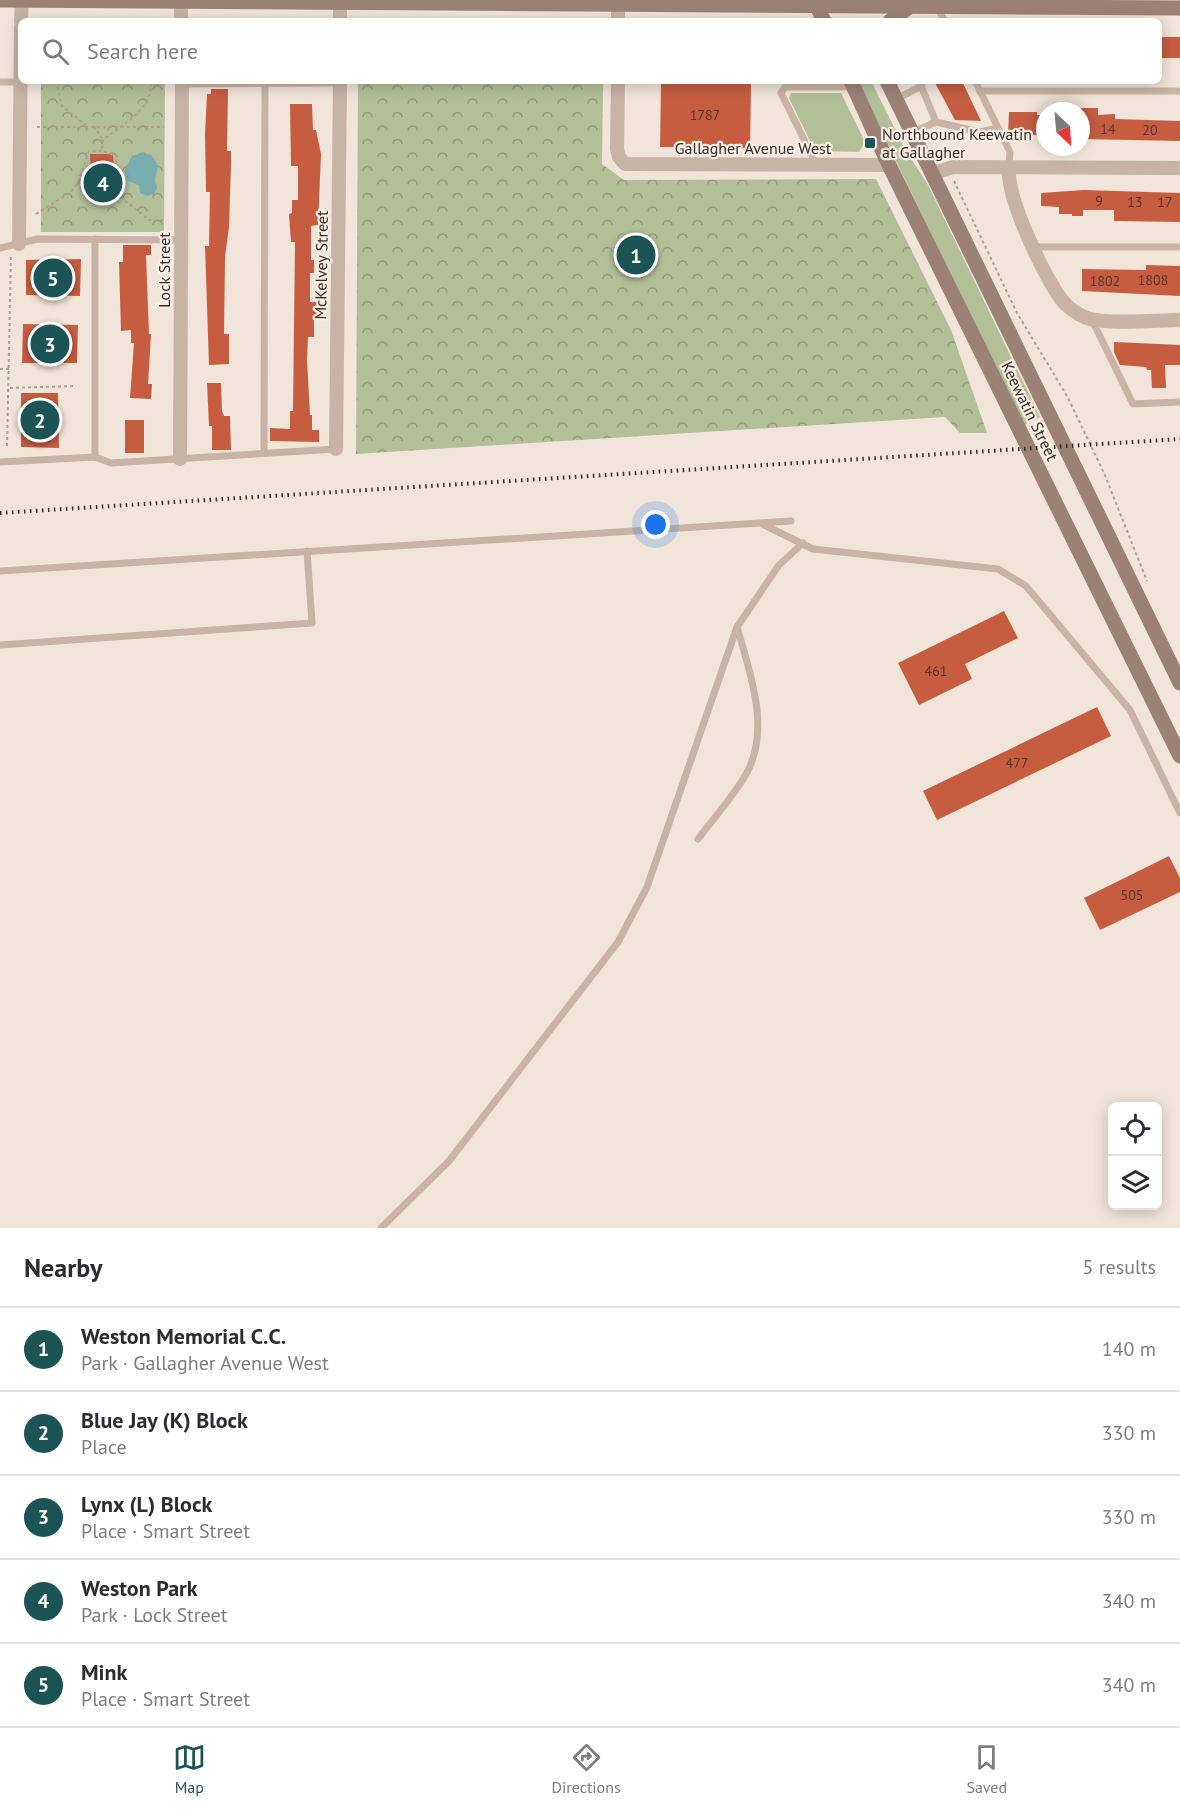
<!DOCTYPE html>
<html lang="en">
<head>
<meta charset="utf-8">
<style>
  body { margin:0; font-family:"PT Sans",sans-serif; background:#f7f7f7; color:#2b2b33 }
  .controls { position:absolute; right:18px; bottom:18px; display:grid; overflow:hidden; border-radius:9px; box-shadow:0 3px 15px #0003 }
  .controls button { width:54px; height:54px; display:grid; place-items:center; padding:0; border:0; border-bottom:2px solid #e1e1e2; background:#fff; color:#2b2b33; font:30px sans-serif }
  .compass { position:absolute; left:1036px; top:102px; width:54px; height:54px; border-radius:50%; background:#fff; box-shadow:0 3px 15px #0003; rotate:154deg }
  .you { position:absolute; left:656px; top:525px; width:21px; height:21px; margin:-15px; border:4px solid #fff; border-radius:50%; background:#1a73e8; box-shadow:0 0 0 9px #1a73e833 }
  .badge { display:grid; place-items:center; width:39px; height:39px; border-radius:50%; background:#1c5355; color:#fff; font-size:20px; font-weight:700 }
  .pin { position:absolute; translate:-50% -50%; border:3px solid #fff; box-shadow:0 2px 6px #0006 }
  .list { margin:0; padding:0; list-style:none }
  h2 { display:flex; justify-content:space-between; align-items:center; height:78px; margin:0; padding:0 24px; font-size:26px }
  h2 small { font-size:20px; font-weight:400; color:#7c7c81 }
  .list li { display:grid; grid-template-columns:39px 1fr auto; gap:18px; align-items:center; box-sizing:border-box; height:84px; padding:0 24px; border-top:2px solid #e1e1e2 }
  .list b { display:block; font-size:22px; white-space:nowrap }
  .list p { margin:0; font-size:20px; white-space:nowrap; color:#7c7c81 }
  .list em { font-size:20px; font-style:normal; color:#7c7c81 }
  .icon { flex:none; width:33px; height:33px; fill:none; stroke:currentColor; stroke-width:2; stroke-linecap:round; stroke-linejoin:round }
  .map { position:relative; flex:none; width:1180px; height:1228px; overflow:hidden }
  .search { position:absolute; background:#fff; box-shadow:0 3px 15px #0003; left:18px; right:18px; top:18px; height:66px; display:flex; align-items:center; gap:15px; box-sizing:border-box; padding:0 21px; border-radius:9px; color:#7c7c81; font-size:22px }
  .sheet { height:498px; background:#fff }
  nav { display:flex; justify-content:space-around; align-items:center; box-sizing:border-box; height:84px; border-top:2px solid #e1e1e2; background:#fff; font-size:16px; color:#7c7c81 }
  nav a { display:grid; justify-items:center; gap:3px }
  nav .on { color:#1c5355 }
  .map>svg:first-child { display:block }
</style>
</head>
<body>
<div class="map">
<svg width="1180" height="1228" viewBox="0 0 1180 1228">
  <defs>
    <pattern id="park-crowns" width="20" height="18" patternUnits="userSpaceOnUse" patternTransform="scale(1.5)"><rect width="20" height="18" fill="#b3bf98"/><path d="M2 6a3 3 0 1 1 6 0M12 15a3 3 0 1 1 6 0" fill="none" stroke="#929b7c"/></pattern>
  </defs>
  <rect width="100%" height="100%" fill="#f1e4d8"/>
  <g fill="#b3bf98">
    <path d="M857 81H871L905 149 928 185 1040 417 1024 425Z"/>
    <path d="M791 93H841L865 142 859 152 815 151 789 98Z"/>
  </g>
  <g fill="url(#park-crowns)">
    <path d="M41 81H165L164 232H41Z"/>
    <path d="M358 81H603L602 164 624 180 876 179 951 330 987 433H960L945 417 356 454Z"/>
  </g>
  <path fill="#77adae" d="M141 153 151 155 158 165 155 180 157 188 154 194 147 196 140 193 139 185 127 181 124 171 132 156Z"/>
  <g fill="#c65d41">
    <rect x="1159" y="37" width="21" height="21"/>
    <path d="M934 81H962L981 121 955 120Z"/>
    <path d="M661 83 751 84 750 148 660 147Z"/>
    <path d="M211 89H228L227 151H231V164L229 227 225 257 224 334H229V364L209 365 205 246H209L210 192H206L205 134 207 94H211Z"/>
    <path d="M290 104H312L313 130H316L321 154 318 225 311 226V260H314V273H310V302H320V317H314V337H308L307 360 310 415H312V430H319V442L270 441V428L290 429V411H293L295 242H291L289 214 292 213V200H298V166H291Z"/>
    <path d="M1081 108H1098V115L1115 114V119L1180 121V141L1081 139Z"/>
    <path d="M1009 112H1037V115H1041V135H1008Z"/>
    <path d="M90 154H113L114 172 91 173Z"/>
    <path d="M1084 190 1180 193V222L1114 221V210H1083V216H1072V214H1059V207L1041 206V193Z"/>
    <path d="M123 245H151V255H146L149 334H151L148 384H152L151 399 130 398 134 343H131V330L121 331 119 262H123Z"/>
    <path d="M81 259 80 296 26 295V260Z"/>
    <path d="M1146 265 1180 266V296L1082 291V269L1146 270Z"/>
    <path d="M23 324 78 325 77 363H22Z"/>
    <path d="M1114 342 1180 345V365H1165L1166 388H1152L1151 370H1147L1146 367 1120 365 1114 352Z"/>
    <path d="M207 383H221L222 411 224 416H230L231 450H212V426H209Z"/>
    <path d="M21 393H58L59 448 21 447Z"/>
    <rect x="125" y="420" width="19" height="33"/>
    <path d="M1004 611 1018 638 965 664 972 679 919 705 898 663Z"/>
    <path d="M1097 707 1111 736 937 820 923 791Z"/>
    <path d="M1169 856 1180 878V892L1100 930 1084 898Z"/>
  </g>
  <g fill="none" stroke-linecap="round" stroke-linejoin="round">
    <g stroke="#b49d8e" stroke-width="2" stroke-dasharray="3 3" stroke-linecap="butt">
      <path d="M56 81 62 106 87 126"/>
      <path d="M94 126 103 140"/>
      <path d="M37 127H164"/>
      <path d="M954 181 1017 313 1067 396 1104 473 1147 581"/>
      <path d="M102 182 149 220H163"/>
      <path d="M79 183 102 182 114 173 117 156 102 151"/>
      <path d="M36 214 71 192 78 183 89 151H102L103 140C122 124 153 110 151 81"/>
      <path d="M0 369H10"/>
      <path d="M10 388 74 386"/>
      <path d="M7 446 11 255"/>
    </g>
    <g stroke="#c8b3a4" stroke-width="7">
      <path d="M937 8 945 21"/>
      <path d="M919 81 936 122"/>
      <path d="M975 81 1010 152 1009 167"/>
      <path d="M0 82H20"/>
      <path d="M182 84 340 83"/>
      <path d="M980 91H1180"/>
      <path d="M896 99 922 86"/>
      <path d="M913 132 936 122 980 132 998 128"/>
      <path d="M816 164 781 93 785 87H854"/>
      <path d="M1035 247H1180"/>
      <path d="M0 248 37 239 181 240"/>
      <path d="M1092 320 1133 404 1180 402"/>
      <path d="M264 452 265 84"/>
      <path d="M95 457V239"/>
      <path d="M0 462 95 457 111 463 336 449"/>
      <path d="M762 524 813 549 998 569 1026 586 1130 710 1180 813"/>
      <path d="M0 571 791 521"/>
      <path d="M0 645 312 623 307 551"/>
      <path d="M698 839C713 819 732 798 745 776 772 731 750 673 737 627L779 565 803 543"/>
      <path d="M381 1228 449 1161 618 942 647 887 737 627"/>
    </g>
    <g stroke="#c8b3a4" stroke-width="14">
      <path d="M181 2V21"/>
      <path d="M21 21 22 0"/>
      <path d="M340 21V3"/>
      <path d="M618 21V4"/>
      <path d="M618 81 617 149 619 157 625 164 889 165"/>
      <path d="M1009 167C1006 198 1043 273 1061 299 1067 307 1078 315 1087 318 1105 325 1158 320 1180 320"/>
      <path d="M934 173 953 167 1180 168"/>
      <path d="M19 244 21 27"/>
      <path d="M336 449 340 81"/>
      <path d="M180 459 182 81"/>
    </g>
    <g stroke="#9c8275" stroke-width="15">
      <path d="M0 0 1180 8"/>
      <path d="M814 0 824 21"/>
      <path d="M890 21 909 7"/>
      <path d="M851 81 889 165 1180 756"/>
      <path d="M887 81 1180 683"/>
    </g>
    <path stroke="#342a26" stroke-width="4" stroke-dasharray="1.5 4.5" stroke-linecap="butt" d="M0 513 1180 439"/>
  </g>
  <rect fill="#1c5355" stroke="#f9eee4" stroke-width="2" x="864" y="137" width="12" height="12" rx="3"/>
  <g text-anchor="middle" dominant-baseline="central" stroke-width="4.5" stroke-linejoin="round" paint-order="stroke">
    <g font-size="14" fill="#58372d">
      <text x="705" y="115">1787</text>
      <text x="1108" y="129">14</text>
      <text x="1150" y="130">20</text>
      <text x="1099" y="201">9</text>
      <text x="1135" y="202">13</text>
      <text x="1165" y="202">17</text>
      <text x="1153" y="280">1808</text>
      <text x="1105" y="281">1802</text>
      <text x="936" y="671">461</text>
      <text x="1017" y="763">477</text>
      <text x="1132" y="895">505</text>
    </g>
    <g font-size="16" fill="#342a26" stroke="#f9eee4" text-anchor="start">
      <text x="882" y="134">Northbound Keewatin<tspan x="882" dy="18">at Gallagher</tspan></text>
    </g>
    <g font-size="16" fill="#342a26" stroke="#f9eee4">
      <text x="753" y="148">Gallagher Avenue West</text>
      <text transform="translate(321 265) rotate(-89)">McKelvey Street</text>
      <text transform="translate(164 270) rotate(-90)">Lock Street</text>
      <text transform="translate(1030 411) rotate(64)">Keewatin Street</text>
    </g>
  </g>
</svg>
<div class="controls">
<button><svg class="icon" aria-label="locate" viewBox="0 0 24 24"><circle cx="12" cy="12" r="6"/><path d="M12 2v4M12 18v4M2 12h4M18 12h4"/></svg></button>
<button><svg class="icon" aria-label="layers" viewBox="0 0 24 24"><path d="M12 4l9 5-9 5-9-5zM3 14l9 5 9-5"/></svg></button>
</div>
<svg class="compass" viewBox="-18 -18 36 36"><path d="M0-13l5 13h-10z" fill="#e53935"/><path d="M0 13l5-13h-10z" fill="#7c7c81"/></svg>
<div class="you"></div>
<div class="pin badge" style="left:636px;top:255px">1</div>
<div class="pin badge" style="left:40px;top:420px">2</div>
<div class="pin badge" style="left:50px;top:344px">3</div>
<div class="pin badge" style="left:103px;top:183px">4</div>
<div class="pin badge" style="left:53px;top:278px">5</div>
<div class="search"><svg class="icon" aria-label="search" viewBox="0 0 24 24"><circle cx="10" cy="10" r="6"/><path d="M15 15l6 6"/></svg>Search here</div>
</div>
<section class="sheet">
<h2>Nearby<small>5 results</small></h2>
<ul class="list">
<li><span class="badge">1</span><div><b>Weston Memorial C.C.</b><p>Park · Gallagher Avenue West</p></div><em>140 m</em></li>
<li><span class="badge">2</span><div><b>Blue Jay (K) Block</b><p>Place</p></div><em>330 m</em></li>
<li><span class="badge">3</span><div><b>Lynx (L) Block</b><p>Place · Smart Street</p></div><em>330 m</em></li>
<li><span class="badge">4</span><div><b>Weston Park</b><p>Park · Lock Street</p></div><em>340 m</em></li>
<li><span class="badge">5</span><div><b>Mink</b><p>Place · Smart Street</p></div><em>340 m</em></li>
</ul>
</section>
<nav>
<a class="on"><svg class="icon" aria-label="map" viewBox="0 0 24 24"><path d="M3 6l6-2 6 2 6-2v14l-6 2-6-2-6 2zM9 4v14M15 6v14"/></svg>Map</a>
<a><svg class="icon" aria-label="directions" viewBox="0 0 24 24"><path d="M12 3l9 9-9 9-9-9zM9 14v-3h6M13 9l2 2-2 2"/></svg>Directions</a>
<a><svg class="icon" aria-label="saved" viewBox="0 0 24 24"><path d="M7 4h10v16l-5-4-5 4z"/></svg>Saved</a>
</nav>
</body>
</html>
